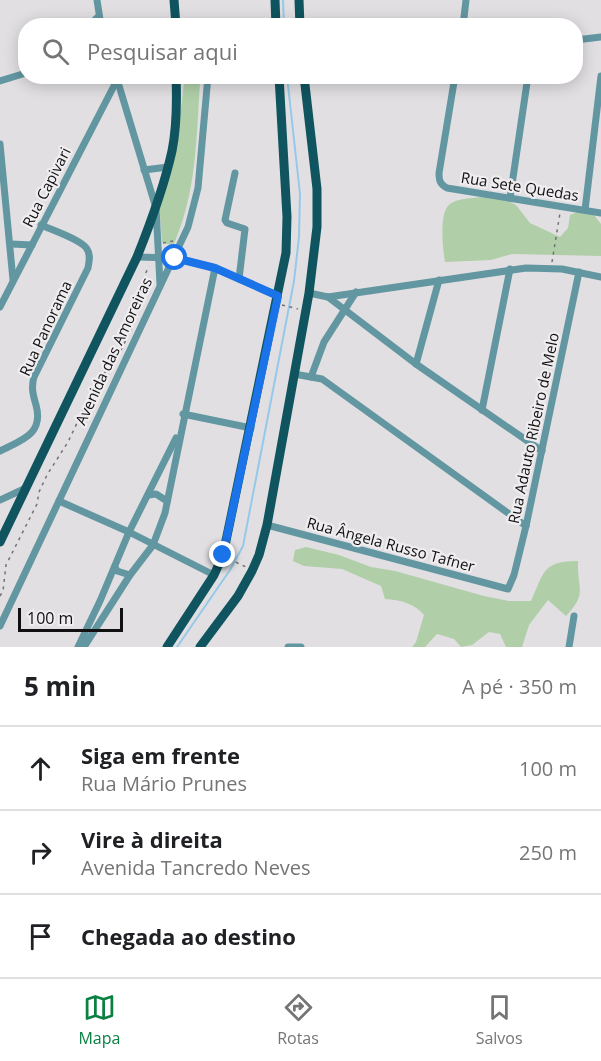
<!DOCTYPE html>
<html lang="pt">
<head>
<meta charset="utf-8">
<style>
  body { margin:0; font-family:"Open Sans",sans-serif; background:#f6f6f6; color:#202124 }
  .scale { position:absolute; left:18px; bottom:15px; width:105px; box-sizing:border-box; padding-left:6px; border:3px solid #101011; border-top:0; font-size:16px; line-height:21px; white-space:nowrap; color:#101011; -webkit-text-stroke:4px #efedef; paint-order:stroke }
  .stop { position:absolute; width:18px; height:18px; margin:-14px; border:4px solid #1a73e8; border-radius:50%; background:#fff }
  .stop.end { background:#1a73e8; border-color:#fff; box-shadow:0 2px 6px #0008 }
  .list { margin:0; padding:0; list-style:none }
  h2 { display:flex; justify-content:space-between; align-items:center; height:78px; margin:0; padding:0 24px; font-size:26px }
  h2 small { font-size:20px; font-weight:400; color:#757577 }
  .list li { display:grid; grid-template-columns:39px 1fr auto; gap:18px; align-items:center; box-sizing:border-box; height:84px; padding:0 24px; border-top:2px solid #e0e0e0 }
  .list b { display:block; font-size:22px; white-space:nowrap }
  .list p { margin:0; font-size:20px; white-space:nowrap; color:#757577 }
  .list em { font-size:20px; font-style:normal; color:#757577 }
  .icon { flex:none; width:33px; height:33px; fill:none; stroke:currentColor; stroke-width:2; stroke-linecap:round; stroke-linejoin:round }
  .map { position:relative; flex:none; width:601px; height:647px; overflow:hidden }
  .search { position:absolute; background:#fff; box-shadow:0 3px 15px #0003; left:18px; right:18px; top:18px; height:66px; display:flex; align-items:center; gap:15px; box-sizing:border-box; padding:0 21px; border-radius:24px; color:#757577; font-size:22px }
  .sheet { height:330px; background:#fff }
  nav { display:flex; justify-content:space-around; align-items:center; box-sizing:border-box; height:84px; border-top:2px solid #e0e0e0; background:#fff; font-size:16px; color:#757577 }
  nav a { display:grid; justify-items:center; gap:3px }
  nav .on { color:#0b8043 }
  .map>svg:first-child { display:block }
</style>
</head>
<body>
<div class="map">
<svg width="601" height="647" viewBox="0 0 601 647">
  <rect width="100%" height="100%" fill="#e1dfe2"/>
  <g fill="#b0cfa8">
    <path d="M193 81 200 83C196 140 197 192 173 246L162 242 159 201 179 125 184 83Z"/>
    <path d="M484 197 506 200 516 205 530 223 560 237 568 228 570 215 580 211H591L601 224V256L512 254 491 260 445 262C443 251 439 216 448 206 455 198 473 198 484 197Z"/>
    <path d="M306 547 339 555 371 567 395 571 484 596 509 601H531C544 573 542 561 578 561 577 589 588 593 566 616L548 600 529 625 522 647H506L500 634 489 632 472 645 461 647 454 639 437 634 425 647H412L416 642 424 615C414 603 400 600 385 599L381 586 342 569 304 566 293 561 295 550Z"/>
  </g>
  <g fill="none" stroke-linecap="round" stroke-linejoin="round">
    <g stroke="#96c9e9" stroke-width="2">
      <path d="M283 0 284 26"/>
      <path d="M177 647 230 570 243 546 294 281 299 237 300 194 287 76"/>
    </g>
    <g stroke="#727173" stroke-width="1.5" stroke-dasharray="3 4.5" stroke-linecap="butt">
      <path d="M163 243 173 241"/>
      <path d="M552 262 560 213"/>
      <path d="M282 305 298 309"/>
      <path d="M229 559 246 567"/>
      <path d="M0 596 3 591 6 565 37 504 39 492 47 475 68 442 98 379 115 363 139 312 142 281 149 266"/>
    </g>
    <g stroke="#6297a2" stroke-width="7">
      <path d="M97 0 101 26"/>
      <path d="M88 26 99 16"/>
      <path d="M463 26 466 0"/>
      <path d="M576 40 601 37"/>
      <path d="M455 76 439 173C439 181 440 184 447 188L601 213"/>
      <path d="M117 79 156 208 160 284"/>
      <path d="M0 81 26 73"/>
      <path d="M0 144 13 280"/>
      <path d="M144 170 168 167"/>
      <path d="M235 173 225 220 227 223 245 229 239 279"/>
      <path d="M510 198 528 76"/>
      <path d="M585 210 601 76"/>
      <path d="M11 244 32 245"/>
      <path d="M137 257 175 258 215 268 278 296"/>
      <path d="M309 293 328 297 526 268 562 269 601 277"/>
      <path d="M328 297 416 364 542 451"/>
      <path d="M0 307 117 80"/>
      <path d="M416 364 439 280"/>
      <path d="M294 374 322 379 526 526"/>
      <path d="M311 377 324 342 356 292"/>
      <path d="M482 410 510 269"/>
      <path d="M183 414 251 428"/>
      <path d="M0 451C22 440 44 434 36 405 33 395 31 387 34 377L88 268C89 262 91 255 87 249 82 240 52 230 41 225"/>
      <path d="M149 495 156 494 167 501"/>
      <path d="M0 500 26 488"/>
      <path d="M59 501 129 532 214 575"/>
      <path d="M267 525 508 589 514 575 526 526 579 272"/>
      <path d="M115 567 117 571 130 575"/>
      <path d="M0 626 188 227 198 188 208 76"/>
      <path d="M78 647 100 601 129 532 176 438"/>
      <path d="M84 647 130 575 153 545 165 513 215 268"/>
      <path d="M288 647H301"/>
      <path d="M569 647 574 616"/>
    </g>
    <g stroke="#0f545f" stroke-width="9">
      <path d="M174 0 176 26"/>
      <path d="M275 0 276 26"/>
      <path d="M299 0 300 26"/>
      <path d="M0 542 137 257C151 222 164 187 172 151 177 126 177 101 176 76"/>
      <path d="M167 647 214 575 223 555 286 253 287 217 279 76"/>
      <path d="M200 647 238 596 252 571 259 555 267 525 309 293 317 227V189L304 76"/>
    </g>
  </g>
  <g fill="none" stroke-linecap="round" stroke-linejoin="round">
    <path stroke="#1a73e8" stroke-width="8" d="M175 258 215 268 278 296 223 555"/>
  </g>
  <g text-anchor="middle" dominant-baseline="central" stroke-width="4.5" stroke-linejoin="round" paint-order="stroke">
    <g font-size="15" fill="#101011" stroke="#efedef">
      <text transform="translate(520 186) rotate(9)">Rua Sete Quedas</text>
      <text transform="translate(46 187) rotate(-63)">Rua Capivari</text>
      <text transform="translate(45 328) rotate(-65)">Rua Panorama</text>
      <text transform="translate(113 351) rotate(-65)">Avenida das Amoreiras</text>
      <text transform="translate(533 428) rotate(-78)">Rua Adauto Ribeiro de Melo</text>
      <text transform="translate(391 544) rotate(15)">Rua Ângela Russo Tafner</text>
    </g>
  </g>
</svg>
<div class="scale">100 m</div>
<div class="stop" style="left:175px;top:258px"></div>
<div class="stop end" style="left:223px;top:555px"></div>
<div class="search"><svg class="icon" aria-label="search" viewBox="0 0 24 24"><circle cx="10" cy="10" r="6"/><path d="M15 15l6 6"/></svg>Pesquisar aqui</div>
</div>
<section class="sheet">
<h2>5 min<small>A pé · 350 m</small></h2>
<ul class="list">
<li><svg class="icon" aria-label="ahead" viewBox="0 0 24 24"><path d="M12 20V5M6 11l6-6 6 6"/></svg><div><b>Siga em frente</b><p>Rua Mário Prunes</p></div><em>100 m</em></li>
<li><svg class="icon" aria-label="right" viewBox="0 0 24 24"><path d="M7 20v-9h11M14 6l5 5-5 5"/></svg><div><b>Vire à direita</b><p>Avenida Tancredo Neves</p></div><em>250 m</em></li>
<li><svg class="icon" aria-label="arrive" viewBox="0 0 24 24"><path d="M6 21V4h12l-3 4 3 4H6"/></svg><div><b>Chegada ao destino</b></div></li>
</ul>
</section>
<nav>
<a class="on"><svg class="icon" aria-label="map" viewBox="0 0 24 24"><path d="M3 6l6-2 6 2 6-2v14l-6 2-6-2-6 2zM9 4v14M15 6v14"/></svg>Mapa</a>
<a><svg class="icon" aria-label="directions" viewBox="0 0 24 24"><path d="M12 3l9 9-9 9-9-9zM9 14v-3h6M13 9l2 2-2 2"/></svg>Rotas</a>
<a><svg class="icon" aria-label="saved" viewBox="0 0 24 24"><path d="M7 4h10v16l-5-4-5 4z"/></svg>Salvos</a>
</nav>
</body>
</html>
